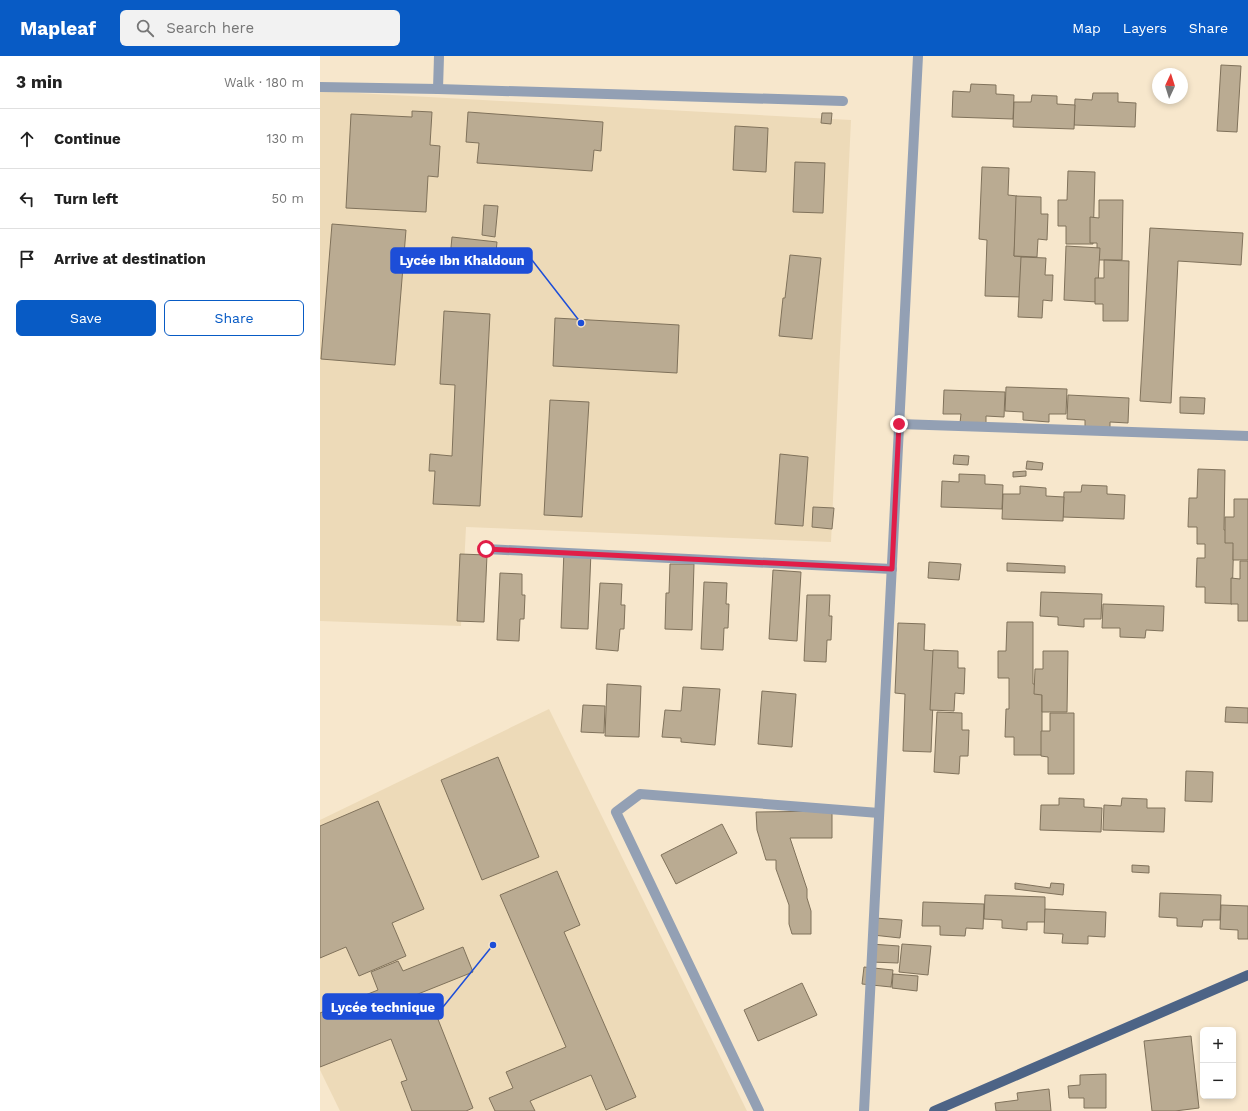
<!DOCTYPE html>
<html lang="en">
<head>
<meta charset="utf-8">
<style>
  body { margin:0; font-family:"Work Sans",sans-serif; background:#f2f2f2; color:#222 }
  .controls { position:absolute; right:12px; bottom:12px; display:grid; overflow:hidden; border-radius:6px; box-shadow:0 2px 6px #0003 }
  .controls button { width:36px; height:36px; display:grid; place-items:center; padding:0; border:0; border-bottom:1px solid #e0e0e0; background:#fff; color:#222; font:20px sans-serif }
  .compass { position:absolute; left:832px; top:12px; width:36px; height:36px; border-radius:50%; background:#fff; box-shadow:0 2px 6px #0003; rotate:4deg }
  .stop { position:absolute; width:12px; height:12px; margin:-9px; border:3px solid #e11d48; border-radius:50%; background:#fff }
  .stop.end { background:#e11d48; border-color:#fff; box-shadow:0 1px 4px #0008 }
  .list { margin:0; padding:0; list-style:none }
  h2 { display:flex; justify-content:space-between; align-items:center; height:52px; margin:0; padding:0 16px; font-size:17px }
  h2 small { font-size:13px; font-weight:400; color:#767676 }
  .list li { display:grid; grid-template-columns:26px 1fr auto; gap:12px; align-items:center; box-sizing:border-box; height:60px; padding:0 16px; border-top:1px solid #e0e0e0 }
  .list b { display:block; font-size:15px; white-space:nowrap }
  .list em { font-size:13px; font-style:normal; color:#767676 }
  .actions { display:flex; gap:8px; padding:12px 16px }
  .actions a { flex:1; padding:9px 0; border:1px solid #085bc5; border-radius:6px; text-align:center; font-size:14px; color:#085bc5 }
  .actions .main { background:#085bc5; color:#fff }
  .icon { flex:none; width:22px; height:22px; fill:none; stroke:currentColor; stroke-width:2; stroke-linecap:round; stroke-linejoin:round }
  .map { position:relative; flex:none; width:928px; height:1055px; overflow:hidden }
  header { display:flex; align-items:center; gap:24px; box-sizing:border-box; height:56px; padding:0 20px; background:#085bc5; color:#fff }
  header strong { font-size:19px }
  nav { display:flex; gap:22px; margin-inline-start:auto; font-size:14px }
  .search { width:280px; height:36px; background:#f2f2f2; display:flex; align-items:center; gap:10px; box-sizing:border-box; padding:0 14px; border-radius:6px; color:#767676; font-size:15px }
  main { display:flex }
  aside { flex:1; background:#fff }
  .map>svg:first-child { display:block }
</style>
</head>
<body>
<header>
<strong>Mapleaf</strong>
<div class="search"><svg class="icon" aria-label="search" viewBox="0 0 24 24"><circle cx="10" cy="10" r="6"/><path d="M15 15l6 6"/></svg>Search here</div>
<nav><a>Map</a><a>Layers</a><a>Share</a></nav>
</header>
<main>
<aside>
<h2>3 min<small>Walk · 180 m</small></h2>
<ul class="list">
<li><svg class="icon" aria-label="ahead" viewBox="0 0 24 24"><path d="M12 20V5M6 11l6-6 6 6"/></svg><div><b>Continue</b></div><em>130 m</em></li>
<li><svg class="icon" aria-label="left" viewBox="0 0 24 24"><path d="M17 20v-9H6M10 6l-5 5 5 5"/></svg><div><b>Turn left</b></div><em>50 m</em></li>
<li><svg class="icon" aria-label="arrive" viewBox="0 0 24 24"><path d="M6 21V4h12l-3 4 3 4H6"/></svg><div><b>Arrive at destination</b></div></li>
</ul>
<div class="actions"><a class="main">Save</a><a>Share</a></div>
</aside>
<div class="map">
<svg width="928" height="1055" viewBox="0 0 928 1055">
  <rect width="100%" height="100%" fill="#f7e7cc"/>
  <g fill="#eddab8">
    <path d="M0 35 531 64 511 486 146 471 141 570 0 565Z"/>
    <path d="M229 653 427 1055H20L0 1014V764Z"/>
  </g>
  <g fill="#baab92" stroke="#80725b">
    <path d="M901 9 921 10 917 76 897 75Z"/>
    <path d="M651 28 676 29V38L694 39 693 63 632 61 633 35 650 36Z"/>
    <path d="M773 37H798V46L816 47 815 71 754 69 755 43 772 44Z"/>
    <path d="M712 39 737 40V48L755 49 754 73 693 71 694 46H711Z"/>
    <path d="M92 55 112 56 110 89 120 90 118 121 108 120 106 156 26 152 31 58 92 61Z"/>
    <path d="M148 56 283 66 281 95 274 94 272 115 157 107 159 87 146 86Z"/>
    <path d="M502 57H512L511 68 501 67Z"/>
    <path d="M415 70 448 72 446 116 413 114Z"/>
    <path d="M475 106 505 107 503 157 473 156Z"/>
    <path d="M662 111 689 112 688 139 697 140 694 200 704 201 702 241 665 240 667 184 659 183Z"/>
    <path d="M748 115 775 116 773 188H746V170H738V144H747Z"/>
    <path d="M696 140 721 141V158H728L727 184 718 183 717 201 694 200Z"/>
    <path d="M779 144H803L802 204H777V187H770V161L779 162Z"/>
    <path d="M164 149 178 150 175 181 162 179Z"/>
    <path d="M12 168 86 174 75 309 1 303Z"/>
    <path d="M830 172 923 177 921 209 858 205 851 347 820 345Z"/>
    <path d="M132 181 177 186 174 216 129 212Z"/>
    <path d="M746 190 780 192 777 246 744 244Z"/>
    <path d="M470 199 501 202 492 283 459 280 463 242H465Z"/>
    <path d="M701 201 726 202 725 219H733L732 245 723 244 722 262 698 261Z"/>
    <path d="M784 204 809 205 808 265H783V248H775V222H784Z"/>
    <path d="M124 255 170 258 160 450 113 448 115 415H109L110 398 132 400 135 329 120 328Z"/>
    <path d="M235 262 359 269 357 317 233 310Z"/>
    <path d="M686 331 747 333 746 358H729V366L703 364V356L685 355Z"/>
    <path d="M624 334 685 336 684 361 666 360V368L640 367 641 358H623Z"/>
    <path d="M748 339 809 342 808 367 790 366V374L765 373V364L747 363Z"/>
    <path d="M860 341 885 342 884 358 860 357Z"/>
    <path d="M230 344 269 346 262 461 224 459Z"/>
    <path d="M460 398 488 401 483 470 455 468Z"/>
    <path d="M634 399 649 400 648 409 633 408Z"/>
    <path d="M707 405 723 407 722 414 706 413Z"/>
    <path d="M878 413 905 414 904 474H914L912 548 885 547V531H876L877 502H885V488H877V471H868L869 442H877Z"/>
    <path d="M706 415V420L693 421V416Z"/>
    <path d="M639 418 665 419V428L683 429 682 453 621 451 622 425 639 426Z"/>
    <path d="M762 429 787 430V438L805 439 804 463 743 461 744 436H761Z"/>
    <path d="M700 430 726 432V440L744 441 743 465 682 463 683 438H700Z"/>
    <path d="M914 443H928V504H913V487H905V461H914Z"/>
    <path d="M493 451 514 452 512 473 492 471Z"/>
    <path d="M244 494 271 495 268 573 241 572Z"/>
    <path d="M140 498 167 499 164 566 137 565Z"/>
    <path d="M920 505H928V565H918V548H911V522L920 523Z"/>
    <path d="M609 506 641 508 639 524 608 522Z"/>
    <path d="M687 507 745 510V517L687 515Z"/>
    <path d="M350 508H374L372 574 345 573 346 537H349Z"/>
    <path d="M453 514 481 516 477 585 449 583Z"/>
    <path d="M180 517 202 518V539H205L204 563H200L199 585 177 584Z"/>
    <path d="M384 526 407 527 406 548H409L408 572H404L403 594 381 593Z"/>
    <path d="M280 527 302 528 301 549H305L304 573H300L298 595 276 593Z"/>
    <path d="M721 536 782 538 781 563H764V571L738 569V561L720 560Z"/>
    <path d="M487 539H510L509 560H512L511 584H507L506 606 484 605Z"/>
    <path d="M783 548 844 550 843 575 826 574 825 582 800 581V572H782Z"/>
    <path d="M687 566H713V628H722V699H694V681H685L686 653H689V622H678V595H686Z"/>
    <path d="M578 567 605 568 604 594 615 595 611 696 583 695 585 638 575 637Z"/>
    <path d="M613 594 638 595V612H645L644 638 635 637 634 655 610 654Z"/>
    <path d="M723 595H748L747 656H722V639L714 638 715 613H723Z"/>
    <path d="M287 628 321 630 319 681 285 680Z"/>
    <path d="M363 631 400 633 395 689 361 686V682L342 681 345 654 361 655Z"/>
    <path d="M442 635 476 638 472 691 438 688Z"/>
    <path d="M263 649 285 650 284 677 261 676Z"/>
    <path d="M906 651 928 652V667L905 666Z"/>
    <path d="M617 656 642 657V674H649L648 700H640L639 718 614 716Z"/>
    <path d="M730 657H754V718H728V701L721 700V675H730Z"/>
    <path d="M178 701 219 801 162 824 121 724Z"/>
    <path d="M866 715 893 716 892 746 865 745Z"/>
    <path d="M739 742 764 743V751L782 752 781 776 720 774 721 749H739Z"/>
    <path d="M802 742 827 743V752H845L844 776 783 774 784 749 801 750Z"/>
    <path d="M58 745 104 853 72 867 86 900 39 920 26 891 0 902V770Z"/>
    <path d="M512 755V782H470L487 833V842L491 855V878H472L469 868V849L456 813V804H446L437 774 436 756Z"/>
    <path d="M402 768 417 797 356 828 341 799Z"/>
    <path d="M812 809 829 810V817L812 816Z"/>
    <path d="M237 815 260 869 244 876 316 1041 286 1054 271 1019 210 1045 215 1055H175L169 1042 193 1032 186 1016 246 991 180 839Z"/>
    <path d="M695 827 730 832 731 827 744 828 743 839 695 833Z"/>
    <path d="M840 837 901 839 900 864H883L882 871 857 870V862L839 861Z"/>
    <path d="M665 839 725 841V866H707V874L682 872V864L664 863Z"/>
    <path d="M603 846 664 848 663 873 646 872 645 880 620 879V870H602Z"/>
    <path d="M901 849 928 850V883H918V874L900 873Z"/>
    <path d="M725 853 786 856 785 881 768 880V888L742 887 743 878 724 877Z"/>
    <path d="M555 862 582 864 580 882 553 879Z"/>
    <path d="M551 888 579 890 578 907 550 906Z"/>
    <path d="M582 888 611 890 608 919 579 916Z"/>
    <path d="M143 891 153 916 58 954 61 962 110 943 153 1052 146 1055H92L81 1026 87 1024 71 983 0 1011V957L58 934 51 916 78 905 83 915Z"/>
    <path d="M544 911 573 914 571 931 542 928Z"/>
    <path d="M573 918 598 920 597 935 572 932Z"/>
    <path d="M482 927 497 959 438 985 424 954Z"/>
    <path d="M871 980 879 1052 855 1055H832L824 985Z"/>
    <path d="M786 1018V1052H764V1042H749L748 1030 760 1029V1019Z"/>
    <path d="M729 1033 731 1055H676L675 1047 698 1044 697 1037Z"/>
  </g>
  <g fill="none" stroke-linecap="round" stroke-linejoin="round">
    <path stroke="#93a0b4" stroke-width="10" d="M166 493 572 513"/>
    <g stroke="#93a0b4" stroke-width="10">
      <path d="M0 31 118 33 523 45"/>
      <path d="M118 33 119 0"/>
      <path d="M579 368 928 380"/>
      <path d="M439 1055 296 756 320 738 559 757"/>
      <path d="M544 1055 598 0"/>
    </g>
    <path stroke="#4d6486" stroke-width="10" d="M614 1055 928 919"/>
  </g>
  <g fill="none" stroke-linecap="round" stroke-linejoin="round">
    <path stroke="#e11d48" stroke-width="5" d="M166 493 572 513 579 368"/>
  </g>
  <path fill="none" stroke="#1d4ed8" stroke-width="1.5" d="M261 267L212 204M173 889L123 951"/>
  <g fill="#1d4ed8" stroke="#f7e7cc" stroke-width="1.5">
    <circle cx="261" cy="267" r="4"/>
    <circle cx="173" cy="889" r="4"/>
  </g>
  <g fill="#1d4ed8" stroke="#1d4ed8" stroke-width="1.5">
    <rect x="71" y="192" width="141" height="25" rx="4"/>
    <rect x="3" y="938" width="120" height="25" rx="4"/>
  </g>
  <g font-size="13" text-anchor="middle" font-weight="bold" fill="#fff">
    <text x="142" y="209">Lycée Ibn Khaldoun</text>
    <text x="63" y="956">Lycée technique</text>
  </g>
</svg>
<div class="controls">
<button>+</button>
<button>−</button>
</div>
<svg class="compass" viewBox="-18 -18 36 36"><path d="M0-13l5 13h-10z" fill="#e53935"/><path d="M0 13l5-13h-10z" fill="#767676"/></svg>
<div class="stop" style="left:166px;top:493px"></div>
<div class="stop end" style="left:579px;top:368px"></div>
</div>
</main>
</body>
</html>
